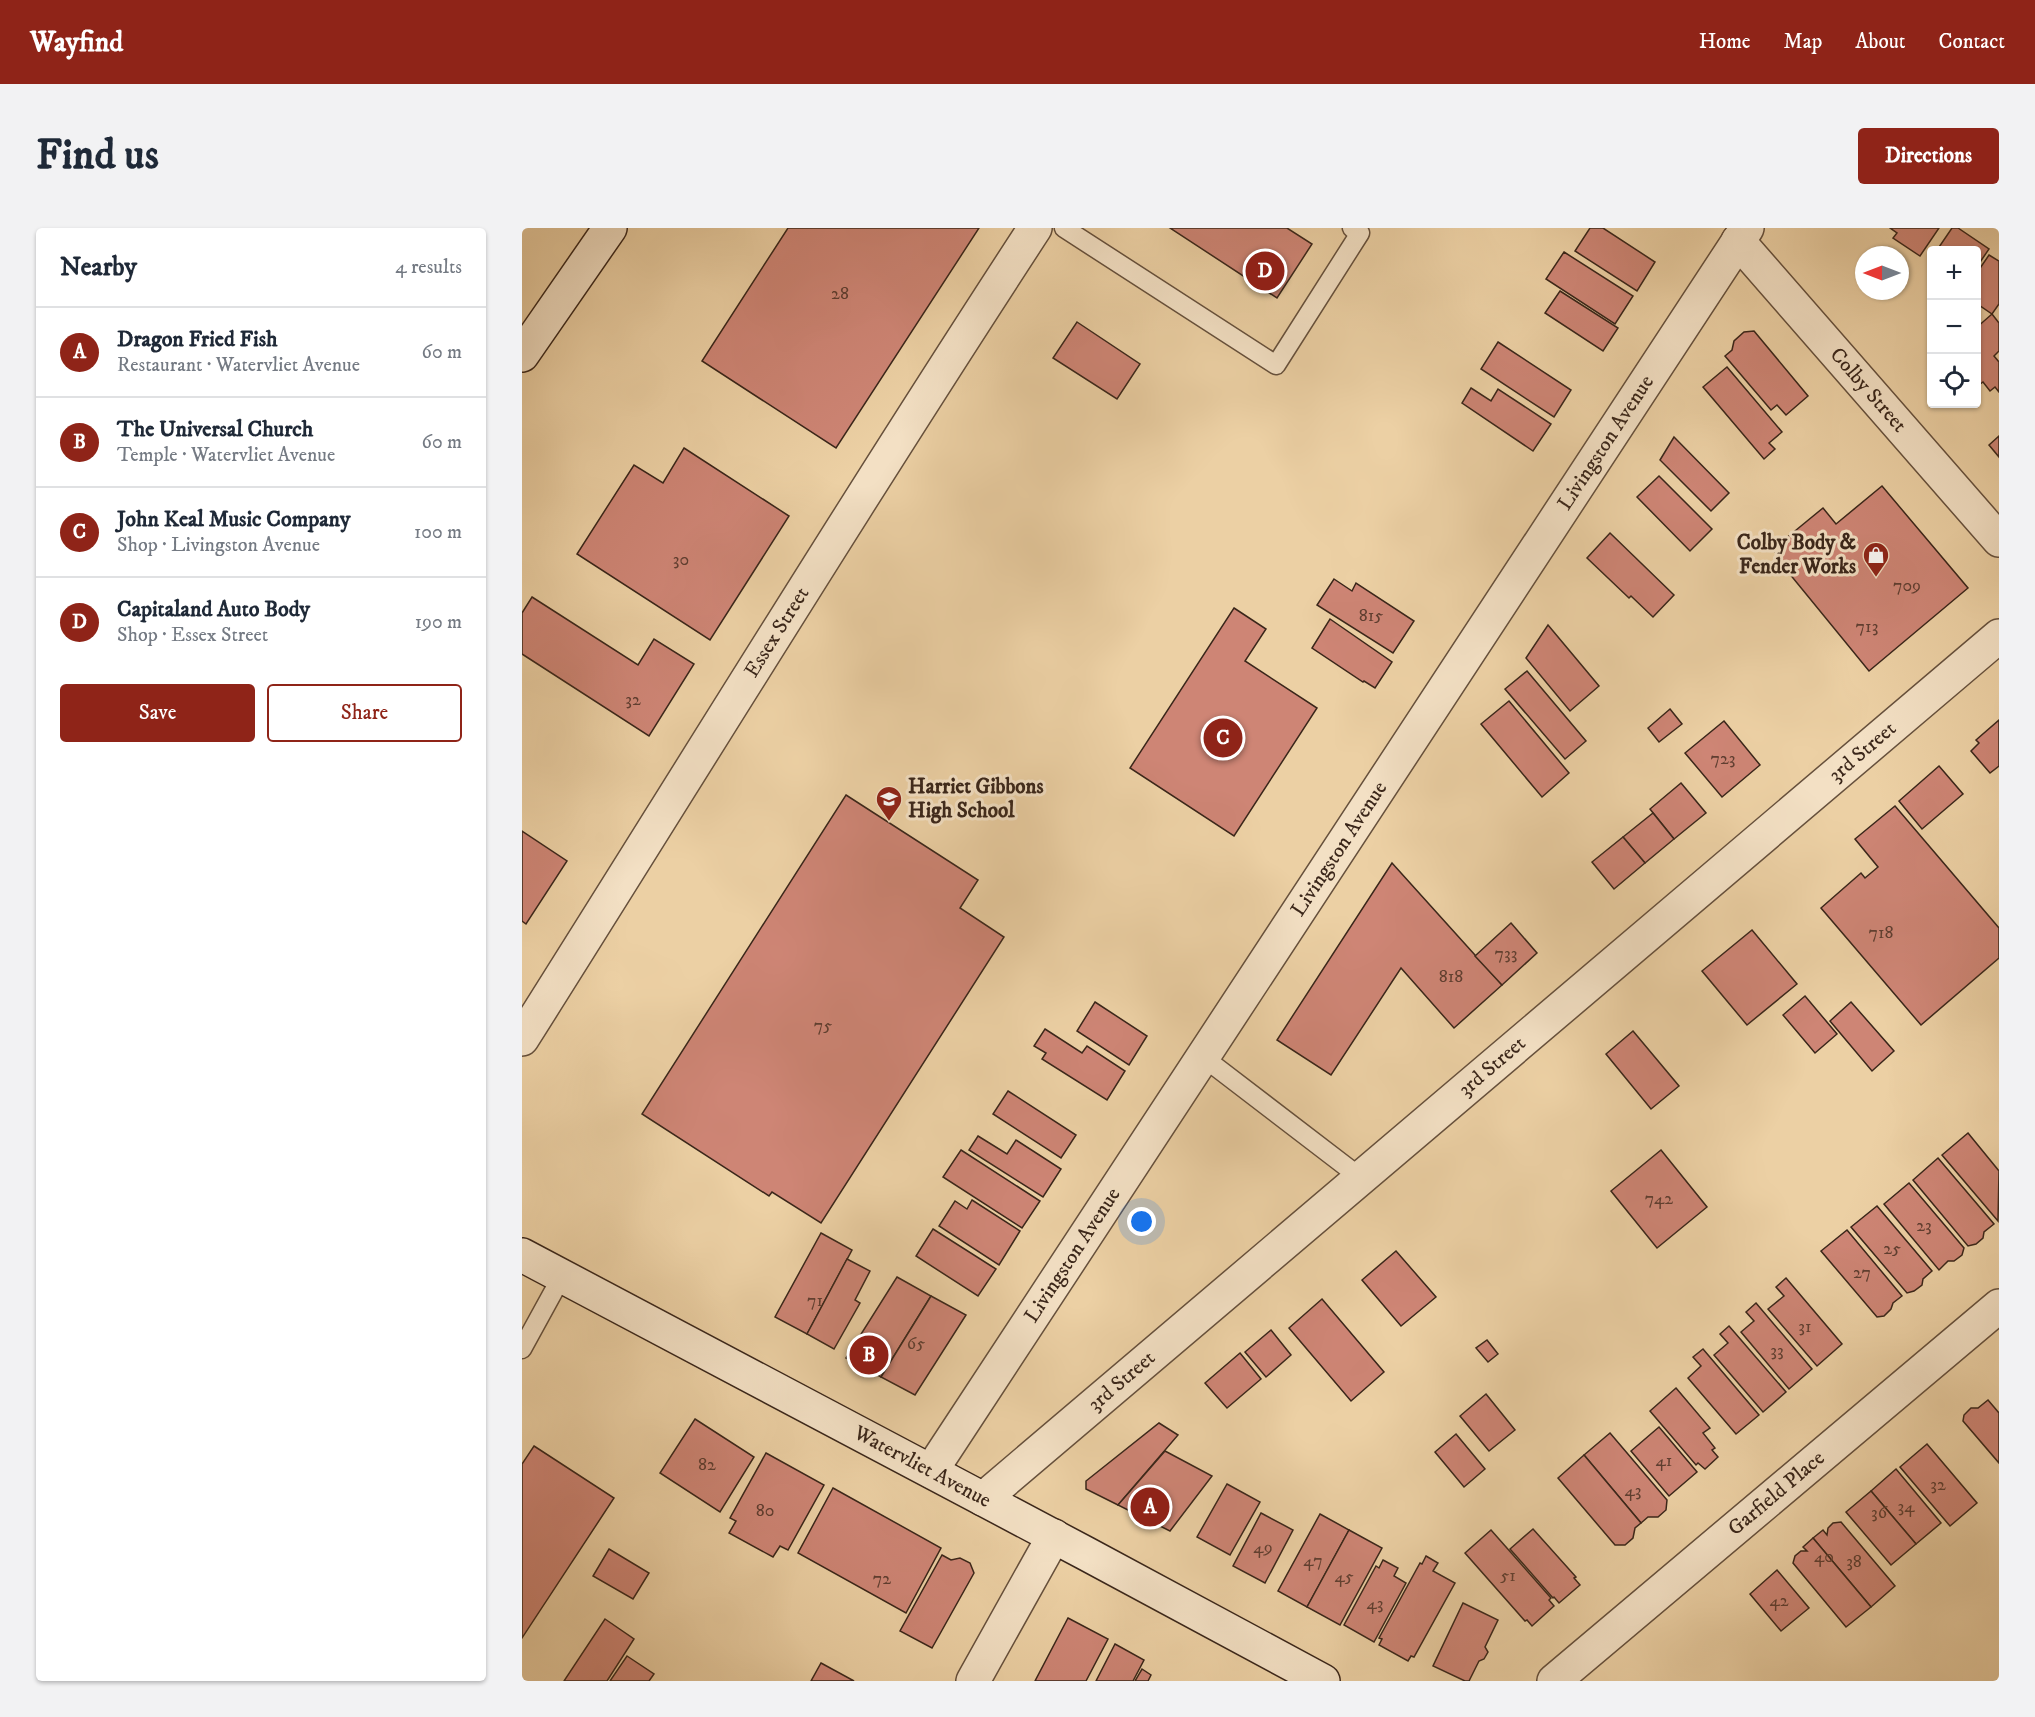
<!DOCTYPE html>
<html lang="en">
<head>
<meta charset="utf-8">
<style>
  body { margin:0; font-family:"IM FELL DW Pica",serif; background:#f2f2f3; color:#1f2937 }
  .controls { position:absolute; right:18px; top:18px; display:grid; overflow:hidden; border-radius:6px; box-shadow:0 2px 4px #0004 }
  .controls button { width:54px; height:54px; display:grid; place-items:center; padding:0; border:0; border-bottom:2px solid #e0e1e3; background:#fff; color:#1f2937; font:30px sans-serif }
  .compass { position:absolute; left:1333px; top:18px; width:54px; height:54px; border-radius:50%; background:#fff; box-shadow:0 2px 4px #0004; rotate:270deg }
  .you { position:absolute; left:620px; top:994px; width:21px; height:21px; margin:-15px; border:4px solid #fff; border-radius:50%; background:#1a73e8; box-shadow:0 0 0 9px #1a73e833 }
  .badge { display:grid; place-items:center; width:39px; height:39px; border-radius:50%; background:#8f2418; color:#fff; font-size:20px; font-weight:700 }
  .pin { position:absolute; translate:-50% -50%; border:3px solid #fff; box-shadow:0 2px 6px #0006 }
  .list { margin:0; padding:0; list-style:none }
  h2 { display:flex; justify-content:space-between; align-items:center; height:78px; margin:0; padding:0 24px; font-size:26px }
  h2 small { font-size:20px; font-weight:400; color:#747a83 }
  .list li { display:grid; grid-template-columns:39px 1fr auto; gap:18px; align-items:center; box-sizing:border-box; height:90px; padding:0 24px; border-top:2px solid #e0e1e3 }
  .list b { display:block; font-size:22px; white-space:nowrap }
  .list p { margin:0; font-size:20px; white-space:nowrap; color:#747a83 }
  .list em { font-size:20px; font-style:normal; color:#747a83 }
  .actions { display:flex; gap:12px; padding:18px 24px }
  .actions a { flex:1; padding:14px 0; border:2px solid #8f2418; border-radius:6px; text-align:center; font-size:21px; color:#8f2418 }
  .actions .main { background:#8f2418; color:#fff }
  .icon { flex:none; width:33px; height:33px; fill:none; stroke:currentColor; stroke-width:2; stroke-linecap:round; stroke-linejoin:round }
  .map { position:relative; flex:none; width:1477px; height:1453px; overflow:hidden; border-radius:6px }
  header { display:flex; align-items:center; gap:36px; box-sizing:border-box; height:84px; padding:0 30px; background:#8f2418; color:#fff }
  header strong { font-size:28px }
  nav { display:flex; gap:33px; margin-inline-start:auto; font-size:21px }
  .intro { display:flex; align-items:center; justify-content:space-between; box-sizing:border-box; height:144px; padding:0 36px }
  h1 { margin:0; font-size:42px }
  .button { padding:15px 27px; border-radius:6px; background:#8f2418; color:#fff; font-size:21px; font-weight:700 }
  main { display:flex; gap:36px; padding:0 36px }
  aside { flex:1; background:#fff; border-radius:6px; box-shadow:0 2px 4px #0004 }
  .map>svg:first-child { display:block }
</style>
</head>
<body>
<header>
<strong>Wayfind</strong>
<nav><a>Home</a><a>Map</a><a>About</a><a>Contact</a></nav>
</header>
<div class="intro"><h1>Find us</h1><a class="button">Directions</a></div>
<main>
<aside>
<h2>Nearby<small>4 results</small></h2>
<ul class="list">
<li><span class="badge">A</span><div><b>Dragon Fried Fish</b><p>Restaurant · Watervliet Avenue</p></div><em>60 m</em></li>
<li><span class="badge">B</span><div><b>The Universal Church</b><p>Temple · Watervliet Avenue</p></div><em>60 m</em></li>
<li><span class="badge">C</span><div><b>John Keal Music Company</b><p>Shop · Livingston Avenue</p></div><em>100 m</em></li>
<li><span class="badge">D</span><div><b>Capitaland Auto Body</b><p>Shop · Essex Street</p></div><em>190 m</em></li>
</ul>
<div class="actions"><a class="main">Save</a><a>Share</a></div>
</aside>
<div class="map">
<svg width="1477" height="1453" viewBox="0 0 1477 1453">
  <rect width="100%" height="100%" fill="#ecd0a4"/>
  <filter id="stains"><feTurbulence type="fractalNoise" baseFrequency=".00333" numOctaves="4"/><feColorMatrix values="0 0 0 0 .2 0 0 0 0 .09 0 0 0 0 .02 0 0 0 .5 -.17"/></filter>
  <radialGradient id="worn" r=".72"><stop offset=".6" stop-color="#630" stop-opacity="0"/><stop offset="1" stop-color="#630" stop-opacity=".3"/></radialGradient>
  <g fill="#ce8575" stroke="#3a261a" stroke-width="1.5">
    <path d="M266 0H457L314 220 180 133Z"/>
    <path d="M648 0H765L790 16 755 70Z"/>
    <path d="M1068 0H1081L1133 34 1115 63 1053 23Z"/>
    <path d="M1368 0H1417L1398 28 1371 10 1375 5Z"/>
    <path d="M1430 0H1436L1467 21 1454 40V22H1415Z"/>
    <path d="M1042 24 1111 68 1093 96 1024 51Z"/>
    <path d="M1467 27 1477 33V76L1470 86 1454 75V46Z"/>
    <path d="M1038 63 1096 100 1081 123 1023 85Z"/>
    <path d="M1470 86 1477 95V123L1472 128 1477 134V164L1473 159 1468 163 1461 154 1454 159V100Z"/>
    <path d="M555 94 618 136 595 171 531 130Z"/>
    <path d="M1232 103 1286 168 1264 187 1255 177 1249 182 1203 128 1210 122 1212 113 1222 104Z"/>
    <path d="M976 114 1049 162 1032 189 959 141Z"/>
    <path d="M1205 139 1260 204 1247 215 1253 221 1242 231 1181 159Z"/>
    <path d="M949 160 969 173 976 161 1029 196 1011 223 940 175Z"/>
    <path d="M1477 208V229L1467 217Z"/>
    <path d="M1152 209 1207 265 1189 283 1138 232Z"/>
    <path d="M162 220 267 288 188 412 55 326 112 237 141 255Z"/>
    <path d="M1137 248 1190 301 1168 323 1115 269Z"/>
    <path d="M1360 258 1446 360 1347 443 1262 339 1264 338 1251 321 1301 280 1314 296Z"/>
    <path d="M1088 305 1152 367 1131 389 1109 368 1107 370 1065 330Z"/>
    <path d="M812 351 830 363 834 355 892 393 871 425 795 377Z"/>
    <path d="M10 369 116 437 132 411 172 436 127 508 0 426V385Z"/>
    <path d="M712 380 744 401 723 433 795 480 712 608 608 540Z"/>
    <path d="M808 391 870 434 853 460 842 453 841 454 790 420Z"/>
    <path d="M1026 397 1077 458 1048 483 1004 430Z"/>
    <path d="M1005 443 1064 513 1043 531 983 461Z"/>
    <path d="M987 473 1047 545 1020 569 959 496Z"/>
    <path d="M1148 481 1160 496 1137 514 1126 500Z"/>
    <path d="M1477 492V538L1468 545 1449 523 1457 515 1454 512Z"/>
    <path d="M1202 493 1238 537 1200 569 1163 525Z"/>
    <path d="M1417 538 1441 566 1400 601 1377 573Z"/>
    <path d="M1159 555 1184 585 1152 611 1128 581Z"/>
    <path d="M324 567 456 652 438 680 482 709 299 995 250 964 247 968 120 886Z"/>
    <path d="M1373 578 1477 700V730L1399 797 1299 680 1339 645 1343 650 1356 639 1333 611Z"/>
    <path d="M1131 585 1152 611 1123 635 1101 609Z"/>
    <path d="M0 603 45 633 4 696 0 693Z"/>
    <path d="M1101 609 1123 635 1092 661 1070 634Z"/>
    <path d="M870 635 980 757 932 800 879 740 809 847 755 812Z"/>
    <path d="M989 695 1015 725 980 757 953 728Z"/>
    <path d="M1230 702 1275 756 1225 797 1180 743Z"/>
    <path d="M1283 768 1315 806 1293 825 1261 787Z"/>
    <path d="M573 774 625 808 607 837 555 803Z"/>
    <path d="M1329 774 1372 823 1350 843 1308 793Z"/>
    <path d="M523 801 560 825 565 818 603 843 585 872 520 831 524 825 512 818Z"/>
    <path d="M1111 803 1157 858 1129 881 1084 826Z"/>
    <path d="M486 863 554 907 539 930 471 886Z"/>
    <path d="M1446 905 1477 943 1476 993 1420 927Z"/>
    <path d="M456 908 485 926 494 912 539 941 521 969 447 922Z"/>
    <path d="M439 922 518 973 500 1000 421 949Z"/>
    <path d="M1139 922 1185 979 1135 1020 1089 963Z"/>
    <path d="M1416 930 1472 996 1462 1004 1461 1010 1454 1016 1446 1018 1391 952Z"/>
    <path d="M1387 955 1442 1020 1440 1027 1432 1033H1426L1417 1042 1362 976Z"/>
    <path d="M450 972 498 1003 477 1037 417 998 433 973 445 981Z"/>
    <path d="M1355 978 1410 1043 1401 1051 1400 1057 1392 1063 1385 1065 1329 999Z"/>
    <path d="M411 1001 474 1041 456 1068 394 1028Z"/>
    <path d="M1325 1002 1380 1068 1371 1075 1369 1081 1362 1088 1355 1089 1299 1023Z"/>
    <path d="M299 1005 330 1022 285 1106 253 1089Z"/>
    <path d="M874 1023 914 1069 879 1098 840 1052Z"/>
    <path d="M325 1031 348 1043 333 1072 338 1075 312 1121 285 1106Z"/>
    <path d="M375 1049 409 1068 359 1149 324 1130Z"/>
    <path d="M1264 1050 1320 1116 1295 1138 1246 1081 1262 1068 1254 1059Z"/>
    <path d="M409 1068 444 1087 393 1167 359 1149Z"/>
    <path d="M800 1071 862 1144 829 1173 767 1100Z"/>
    <path d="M1234 1075 1290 1141 1267 1161 1219 1104 1232 1093 1224 1084Z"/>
    <path d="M1207 1098 1264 1164 1241 1184 1192 1127 1206 1115 1198 1106Z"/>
    <path d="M749 1102 769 1127 744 1149 723 1124Z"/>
    <path d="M965 1112 976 1126 966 1134 954 1120Z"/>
    <path d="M1181 1121 1237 1187 1214 1206 1166 1150 1179 1138 1171 1129Z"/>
    <path d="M718 1125 739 1151 705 1180 683 1155Z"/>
    <path d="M1154 1160 1188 1200 1181 1205 1193 1220 1190 1222 1196 1229 1183 1241 1176 1235 1174 1237 1128 1183Z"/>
    <path d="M964 1166 993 1202 967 1223 938 1188Z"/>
    <path d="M1466 1172 1477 1185V1235L1441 1193 1442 1187 1449 1180H1456Z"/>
    <path d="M173 1191 232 1229 198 1284 138 1245Z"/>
    <path d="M637 1195 656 1207 596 1277 564 1261V1253Z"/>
    <path d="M1137 1199 1175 1244 1147 1268 1109 1223Z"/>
    <path d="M1088 1205 1145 1272 1144 1282 1136 1289H1126L1119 1295 1062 1227Z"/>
    <path d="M934 1206 963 1241 942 1259 913 1224Z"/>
    <path d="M1405 1216 1455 1275 1428 1298 1378 1239Z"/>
    <path d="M12 1218 92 1270 0 1410V1236Z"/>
    <path d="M643 1223 690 1248 648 1303 596 1277Z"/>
    <path d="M244 1225 302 1257 266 1322 258 1318 251 1329 207 1305 214 1293 208 1290Z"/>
    <path d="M1062 1227 1119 1295 1113 1300 1111 1310 1103 1317H1093L1036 1250Z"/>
    <path d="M1374 1241 1419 1295 1394 1316 1349 1263Z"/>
    <path d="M705 1256 738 1274 708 1327 675 1309Z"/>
    <path d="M311 1260 419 1320 384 1385 276 1325Z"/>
    <path d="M1349 1263 1394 1316 1369 1337 1324 1284Z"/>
    <path d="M739 1285 771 1302 743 1355 711 1338Z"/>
    <path d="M798 1286 827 1302 785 1379 756 1363Z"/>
    <path d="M1319 1294 1373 1358 1349 1379 1291 1310 1301 1302 1305 1307 1306 1300 1311 1295Z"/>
    <path d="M1011 1301 1054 1349 1052 1350 1058 1357 1037 1375 1032 1369 1031 1370 988 1321Z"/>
    <path d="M827 1302 860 1320 818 1397 785 1379Z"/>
    <path d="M969 1302 1029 1370 1027 1372 1032 1378 1010 1398 1005 1392 1003 1393 943 1325Z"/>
    <path d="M1291 1310 1349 1379 1324 1399 1271 1335 1273 1328 1279 1323H1285L1281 1319Z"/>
    <path d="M87 1321 127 1345 111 1371 71 1348Z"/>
    <path d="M420 1327 429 1332 438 1330 448 1335 452 1345 410 1420 378 1403Z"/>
    <path d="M904 1328 916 1335 911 1343 933 1355 892 1429 889 1428 886 1433 857 1417 860 1411 857 1410 898 1335 900 1336Z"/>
    <path d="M861 1332 876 1340 872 1348 884 1355 852 1414 822 1397 854 1338 857 1340Z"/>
    <path d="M1255 1342 1287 1380 1259 1403 1228 1366Z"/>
    <path d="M941 1375 976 1392 963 1419 966 1424 962 1431 957 1433 947 1453H943L911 1438Z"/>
    <path d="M546 1390 586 1411 564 1453H513Z"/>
    <path d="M83 1391 112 1411 85 1453H42Z"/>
    <path d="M593 1416 622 1432 611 1453H574Z"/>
    <path d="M105 1428 132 1446 127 1453H88Z"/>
    <path d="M299 1435 332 1453H289Z"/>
    <path d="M620 1441 629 1447 626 1453H613Z"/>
  </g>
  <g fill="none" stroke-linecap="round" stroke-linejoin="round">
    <g stroke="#66503c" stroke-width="21">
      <g id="lane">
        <path d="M542 0 754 137 838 5 830 0"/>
        <path d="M681 829 839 950"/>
        <path d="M0 1121 40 1048"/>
      </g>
    </g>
    <g stroke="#66503c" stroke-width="36">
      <g id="street">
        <path id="s1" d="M1216 13 1477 312"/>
        <path id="s2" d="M0 811C171 540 338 268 513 0"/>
        <path id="s3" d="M409 1243 1225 0"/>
        <path id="s4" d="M461 1271 1477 408"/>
        <path d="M451 1453 532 1308"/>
        <path id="s5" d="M1032 1453 1477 1078"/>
      </g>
    </g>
    <g stroke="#3a261a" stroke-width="36">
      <g id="secondary">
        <path d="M0 127 88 0"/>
        <path id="s6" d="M0 1027 563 1325 801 1453"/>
      </g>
    </g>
    <use href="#lane" stroke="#f3e0c4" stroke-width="18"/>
    <use href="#street" stroke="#f3e0c4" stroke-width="33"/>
    <use href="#secondary" stroke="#f3e0c4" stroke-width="33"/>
  </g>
  <defs>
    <g id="shop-pin" transform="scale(1.35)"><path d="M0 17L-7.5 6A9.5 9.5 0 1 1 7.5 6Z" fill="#8f2418" stroke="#f3e0c4"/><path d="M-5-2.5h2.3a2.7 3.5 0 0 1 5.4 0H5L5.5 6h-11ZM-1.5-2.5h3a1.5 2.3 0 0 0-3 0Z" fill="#fff"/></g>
    <g id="school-pin" transform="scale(1.35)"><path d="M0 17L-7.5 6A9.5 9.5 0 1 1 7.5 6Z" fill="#8f2418" stroke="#f3e0c4"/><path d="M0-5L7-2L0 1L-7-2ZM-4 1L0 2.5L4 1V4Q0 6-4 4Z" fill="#fff"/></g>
  </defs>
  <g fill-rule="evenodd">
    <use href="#shop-pin" x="1354" y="327"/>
    <use href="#school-pin" x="367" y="571"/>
  </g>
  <g text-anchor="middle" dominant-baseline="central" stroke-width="6" stroke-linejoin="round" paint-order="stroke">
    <g font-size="18" fill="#5f3e31">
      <text x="318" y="66">28</text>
      <text x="159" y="332">30</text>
      <text x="1385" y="358">709</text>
      <text x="849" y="388">815</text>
      <text x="1345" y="399">713</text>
      <text x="111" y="472">32</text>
      <text x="1201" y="531">723</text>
      <text x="1359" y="705">718</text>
      <text x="984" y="726">733</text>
      <text x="929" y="749">818</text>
      <text x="301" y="798">75</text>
      <text x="1137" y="971">742</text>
      <text x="1402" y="998">23</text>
      <text x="1370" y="1021">25</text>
      <text x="1340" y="1045">27</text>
      <text x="293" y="1073">71</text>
      <text x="1283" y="1099">31</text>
      <text x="394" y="1116">65</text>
      <text x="1255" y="1123">33</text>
      <text x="1142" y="1233">41</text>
      <text x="185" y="1237">82</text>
      <text x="1416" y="1257">32</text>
      <text x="1111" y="1263">43</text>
      <text x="1384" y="1279">34</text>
      <text x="243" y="1283">80</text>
      <text x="1357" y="1285">36</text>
      <text x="741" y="1320">49</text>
      <text x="1302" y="1329">40</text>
      <text x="791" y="1333">47</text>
      <text x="1332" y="1334">38</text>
      <text x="986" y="1348">51</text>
      <text x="822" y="1349">45</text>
      <text x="360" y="1351">72</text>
      <text x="1257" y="1373">42</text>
      <text x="853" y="1376">43</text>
    </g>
    <g font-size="21" fill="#3a261a" stroke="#f3e0c4">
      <text stroke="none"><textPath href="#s1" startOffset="198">Colby Street</textPath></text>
      <text stroke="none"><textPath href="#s3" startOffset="1230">Livingston Avenue</textPath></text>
      <text stroke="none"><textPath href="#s2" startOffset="480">Essex Street</textPath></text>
      <text stroke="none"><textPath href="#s4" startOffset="1154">3rd Street</textPath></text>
      <text stroke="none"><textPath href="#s3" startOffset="744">Livingston Avenue</textPath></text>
      <text stroke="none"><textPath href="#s4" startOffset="668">3rd Street</textPath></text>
      <text stroke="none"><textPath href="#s3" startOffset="258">Livingston Avenue</textPath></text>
      <text stroke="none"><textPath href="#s4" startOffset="182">3rd Street</textPath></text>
      <text stroke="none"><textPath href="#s6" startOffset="453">Watervliet Avenue</textPath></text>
      <text stroke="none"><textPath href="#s5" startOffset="291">Garfield Place</textPath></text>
    </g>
    <g font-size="21" font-weight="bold" fill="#3a261a" stroke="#f3e0c4" text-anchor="end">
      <text x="1334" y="315">Colby Body &amp;<tspan x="1334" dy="24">Fender Works</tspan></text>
      <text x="386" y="559" text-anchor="start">Harriet Gibbons<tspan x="386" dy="24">High School</tspan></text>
    </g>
  </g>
  <rect width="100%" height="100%" filter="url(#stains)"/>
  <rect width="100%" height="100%" fill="url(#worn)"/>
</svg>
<div class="controls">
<button>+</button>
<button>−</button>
<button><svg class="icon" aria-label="locate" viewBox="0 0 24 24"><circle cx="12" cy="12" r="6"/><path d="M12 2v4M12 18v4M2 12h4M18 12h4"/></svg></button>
</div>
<svg class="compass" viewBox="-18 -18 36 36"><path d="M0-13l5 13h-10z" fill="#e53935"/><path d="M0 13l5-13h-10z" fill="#747a83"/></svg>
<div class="you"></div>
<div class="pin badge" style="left:628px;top:1279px">A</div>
<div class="pin badge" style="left:347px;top:1127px">B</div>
<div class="pin badge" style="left:701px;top:510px">C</div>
<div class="pin badge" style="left:743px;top:43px">D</div>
</div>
</main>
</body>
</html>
